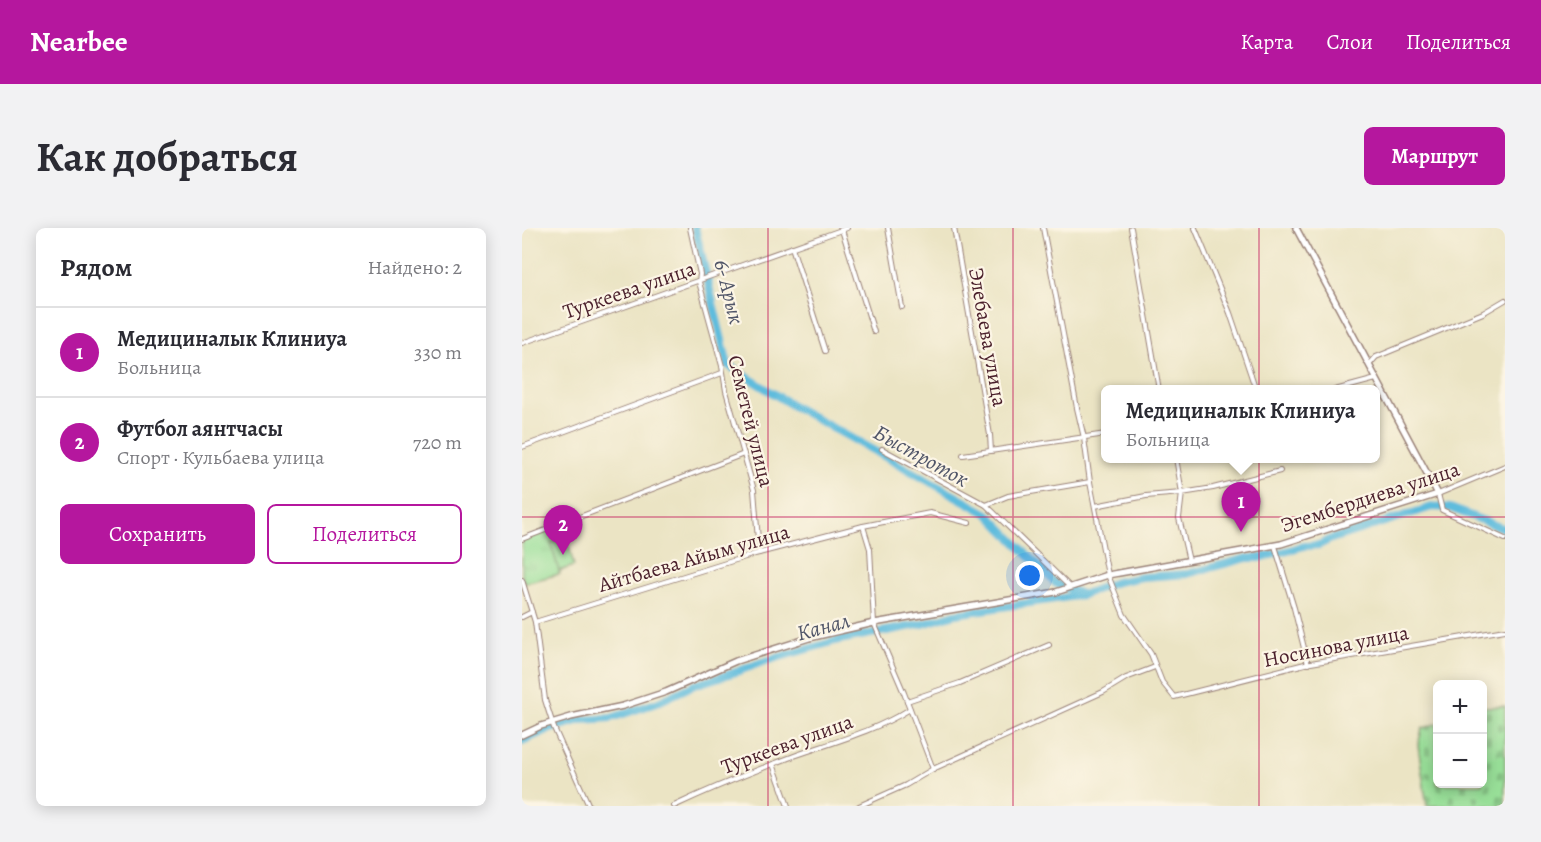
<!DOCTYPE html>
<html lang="ru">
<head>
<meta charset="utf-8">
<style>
  body { margin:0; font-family:Alegreya,serif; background:#f2f2f3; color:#2b2b33 }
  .controls { position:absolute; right:18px; bottom:18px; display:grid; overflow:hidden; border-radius:9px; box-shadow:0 3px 15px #0003 }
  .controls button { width:54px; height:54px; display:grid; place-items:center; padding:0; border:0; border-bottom:2px solid #e1e1e2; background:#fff; color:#2b2b33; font:30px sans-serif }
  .you { position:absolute; left:508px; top:348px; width:21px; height:21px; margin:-15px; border:4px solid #fff; border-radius:50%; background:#1a73e8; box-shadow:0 0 0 9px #1a73e833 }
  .badge { display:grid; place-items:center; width:39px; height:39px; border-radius:50%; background:#b5179e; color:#fff; font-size:20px; font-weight:700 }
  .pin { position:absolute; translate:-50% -50px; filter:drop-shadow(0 2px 3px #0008) }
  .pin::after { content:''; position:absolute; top:32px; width:21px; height:18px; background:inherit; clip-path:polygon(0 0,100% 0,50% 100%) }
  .popup { position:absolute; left:579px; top:157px; width:279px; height:78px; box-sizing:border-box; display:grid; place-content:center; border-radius:9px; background:#fff; filter:drop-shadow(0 2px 4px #0005); font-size:20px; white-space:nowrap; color:#7c7c81 }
  .popup b { font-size:22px; color:#2b2b33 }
  .popup::after { content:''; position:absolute; left:50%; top:100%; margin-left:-12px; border:12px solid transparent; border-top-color:#fff }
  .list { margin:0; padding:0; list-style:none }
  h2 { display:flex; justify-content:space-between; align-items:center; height:78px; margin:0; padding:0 24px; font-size:26px }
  h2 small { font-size:20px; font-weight:400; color:#7c7c81 }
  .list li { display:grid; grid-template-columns:39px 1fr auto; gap:18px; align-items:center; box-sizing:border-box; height:90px; padding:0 24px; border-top:2px solid #e1e1e2 }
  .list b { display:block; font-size:22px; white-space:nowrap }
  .list p { margin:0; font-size:20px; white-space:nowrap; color:#7c7c81 }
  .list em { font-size:20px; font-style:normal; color:#7c7c81 }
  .actions { display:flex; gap:12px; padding:18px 24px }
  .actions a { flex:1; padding:14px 0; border:2px solid #b5179e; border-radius:9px; text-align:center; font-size:21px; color:#b5179e }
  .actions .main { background:#b5179e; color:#fff }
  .map { position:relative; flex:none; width:983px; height:578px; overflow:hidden; border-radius:9px }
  header { display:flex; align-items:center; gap:36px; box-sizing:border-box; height:84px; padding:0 30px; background:#b5179e; color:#fff }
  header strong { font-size:28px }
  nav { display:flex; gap:33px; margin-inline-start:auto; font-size:21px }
  .intro { display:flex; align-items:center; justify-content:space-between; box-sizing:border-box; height:144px; padding:0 36px }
  h1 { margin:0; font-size:42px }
  .button { padding:15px 27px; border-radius:9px; background:#b5179e; color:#fff; font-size:21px; font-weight:700 }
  main { display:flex; gap:36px; padding:0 36px }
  aside { flex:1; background:#fff; border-radius:9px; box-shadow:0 3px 15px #0003 }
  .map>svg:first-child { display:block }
</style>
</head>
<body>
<header>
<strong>Nearbee</strong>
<nav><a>Карта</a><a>Слои</a><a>Поделиться</a></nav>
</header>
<div class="intro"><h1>Как добраться</h1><a class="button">Маршрут</a></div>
<main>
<aside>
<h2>Рядом<small>Найдено: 2</small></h2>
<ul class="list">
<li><span class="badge">1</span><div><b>Медициналык Клиниуа</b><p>Больница</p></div><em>330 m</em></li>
<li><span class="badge">2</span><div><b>Футбол аянтчасы</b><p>Спорт · Кульбаева улица</p></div><em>720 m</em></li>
</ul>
<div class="actions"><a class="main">Сохранить</a><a>Поделиться</a></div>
</aside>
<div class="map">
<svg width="983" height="578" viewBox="0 0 983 578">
  <defs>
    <pattern id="cemetery-stones" width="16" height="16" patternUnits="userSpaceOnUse" patternTransform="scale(1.5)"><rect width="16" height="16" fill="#98df98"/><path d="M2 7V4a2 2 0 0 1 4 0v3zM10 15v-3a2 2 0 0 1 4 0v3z" fill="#84bf83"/></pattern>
    <pattern id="park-tufts" width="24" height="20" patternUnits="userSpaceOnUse" patternTransform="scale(1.5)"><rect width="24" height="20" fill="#98df98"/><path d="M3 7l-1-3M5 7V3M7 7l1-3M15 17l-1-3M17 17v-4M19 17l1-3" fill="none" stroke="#84bf83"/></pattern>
  </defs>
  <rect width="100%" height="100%" fill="#fcf5e5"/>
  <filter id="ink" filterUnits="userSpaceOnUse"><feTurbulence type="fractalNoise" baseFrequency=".0167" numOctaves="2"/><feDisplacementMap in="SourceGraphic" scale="12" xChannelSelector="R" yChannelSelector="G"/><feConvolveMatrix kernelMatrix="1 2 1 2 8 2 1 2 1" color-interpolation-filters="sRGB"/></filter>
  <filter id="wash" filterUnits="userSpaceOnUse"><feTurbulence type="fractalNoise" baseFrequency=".008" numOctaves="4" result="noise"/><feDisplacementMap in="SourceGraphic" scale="24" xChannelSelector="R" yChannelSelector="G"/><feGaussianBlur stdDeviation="1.35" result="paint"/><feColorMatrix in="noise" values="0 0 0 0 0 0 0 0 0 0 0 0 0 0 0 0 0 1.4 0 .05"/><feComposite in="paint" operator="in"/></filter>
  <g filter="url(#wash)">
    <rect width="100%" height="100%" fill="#ebe4c4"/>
    <path fill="url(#cemetery-stones)" stroke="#717f62" stroke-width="1.5" d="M983 478V578H905L896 517 900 501 915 495V556H960L961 479Z"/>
    <path fill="url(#park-tufts)" stroke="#717f62" stroke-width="1.5" d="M44 295 50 308 29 315 38 346 2 355 0 348V312Z"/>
    <path fill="#98df98" stroke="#717f62" stroke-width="1.5" d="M45 311 52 338 37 343 29 315Z"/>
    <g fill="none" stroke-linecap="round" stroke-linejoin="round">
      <g stroke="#5fbcdd" stroke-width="8">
        <path d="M173 0 206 137 273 179 466 286 533 355 559 366"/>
        <path d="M0 513 23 503 58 492 89 490 134 475 172 457 217 443 240 434 317 412 401 396 433 386 560 367 594 354 620 349 665 346 725 330H737L782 318 797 317 809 311 910 279 928 280 983 301"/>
      </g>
    </g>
  </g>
  <g filter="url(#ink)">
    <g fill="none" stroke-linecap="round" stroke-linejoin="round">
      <g stroke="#9a8278" stroke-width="6">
        <g id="street">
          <path d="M168 0 178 46 177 54 200 138 204 163 232 262 237 325"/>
          <path d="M366 0 380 79"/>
          <path d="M432 0 468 207 469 223"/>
          <path d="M521 0 555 180 562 210 568 254 586 347 602 387 629 426 640 454 652 469 783 436 983 402"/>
          <path d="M609 0 637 162"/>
          <path d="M673 0 708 85 734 162"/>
          <path d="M320 2 352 104"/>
          <path d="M270 19 303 123"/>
          <path d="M0 115 325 0"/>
          <path d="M847 137 854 129 961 85 983 72"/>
          <path d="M813 162 854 151"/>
          <path d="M0 219 200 145"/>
          <path d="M360 221 464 277 548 359"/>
          <path d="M441 227 584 206"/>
          <path d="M654 230 660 265 657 290 667 333"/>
          <path d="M983 238 916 266 920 282 983 311"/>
          <path d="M464 277 486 268 568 254"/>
          <path d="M573 278 624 268 660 265 691 260 758 243"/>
          <path d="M341 298 348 321 352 395 382 465 411 541"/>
          <path d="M0 311 222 226"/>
          <path d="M753 318 772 380 786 436"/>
          <path d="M0 352 13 394 23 472 32 500 67 578"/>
          <path d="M0 389 10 384"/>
          <path d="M13 394 233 326 341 298 408 285 447 295"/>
          <path d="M385 473 438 455 527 417"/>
          <path d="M251 536 266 578"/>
          <path d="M152 578C192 559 232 543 272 528 312 514 353 503 388 481"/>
          <path d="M337 578 384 557 411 541 581 464 604 450 633 439"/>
        </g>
      </g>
      <g stroke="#9a8278" stroke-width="8">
        <path id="secondary" d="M0 507 19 498 49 489 101 478 144 464 214 433 287 410 352 395 534 364 586 347 759 316 916 266 774 0"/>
      </g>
      <use href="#street" stroke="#fff" stroke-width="4"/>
      <use href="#secondary" stroke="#fff" stroke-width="5"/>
    </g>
  </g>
  <path fill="none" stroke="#c2185b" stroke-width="1.5" stroke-opacity="0.55" d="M246 0V578M491 0V578M737 0V578M0 289H983"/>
  <g text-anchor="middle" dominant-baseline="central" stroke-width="4.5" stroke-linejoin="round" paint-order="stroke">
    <g font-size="21" fill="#4a1f2b" stroke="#fcf5e5">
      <text transform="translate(107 62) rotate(-19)">Туркеева улица</text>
      <text transform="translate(466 109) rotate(80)">Элебаева улица</text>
      <text transform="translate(229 193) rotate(76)">Семетей улица</text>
      <text transform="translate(848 269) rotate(-18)">Эгембердиева улица</text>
      <text transform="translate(172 330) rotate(-16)">Айтбаева Айым улица</text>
      <text transform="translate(814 418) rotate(-11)">Носинова улица</text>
      <text transform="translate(265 516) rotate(-20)">Туркеева улица</text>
    </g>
    <g font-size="22" font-style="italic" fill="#515669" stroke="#fcf5e5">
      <text transform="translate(207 64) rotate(76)">6- Арык</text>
      <text transform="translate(399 228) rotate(29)">Быстроток</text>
      <text transform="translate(301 399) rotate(-15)">Канал</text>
    </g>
  </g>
</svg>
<div class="controls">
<button>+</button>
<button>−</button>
</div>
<div class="you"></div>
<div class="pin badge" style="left:719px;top:304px">1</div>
<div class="popup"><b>Медициналык Клиниуа</b>Больница</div>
<div class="pin badge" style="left:41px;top:327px">2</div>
</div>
</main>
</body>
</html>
